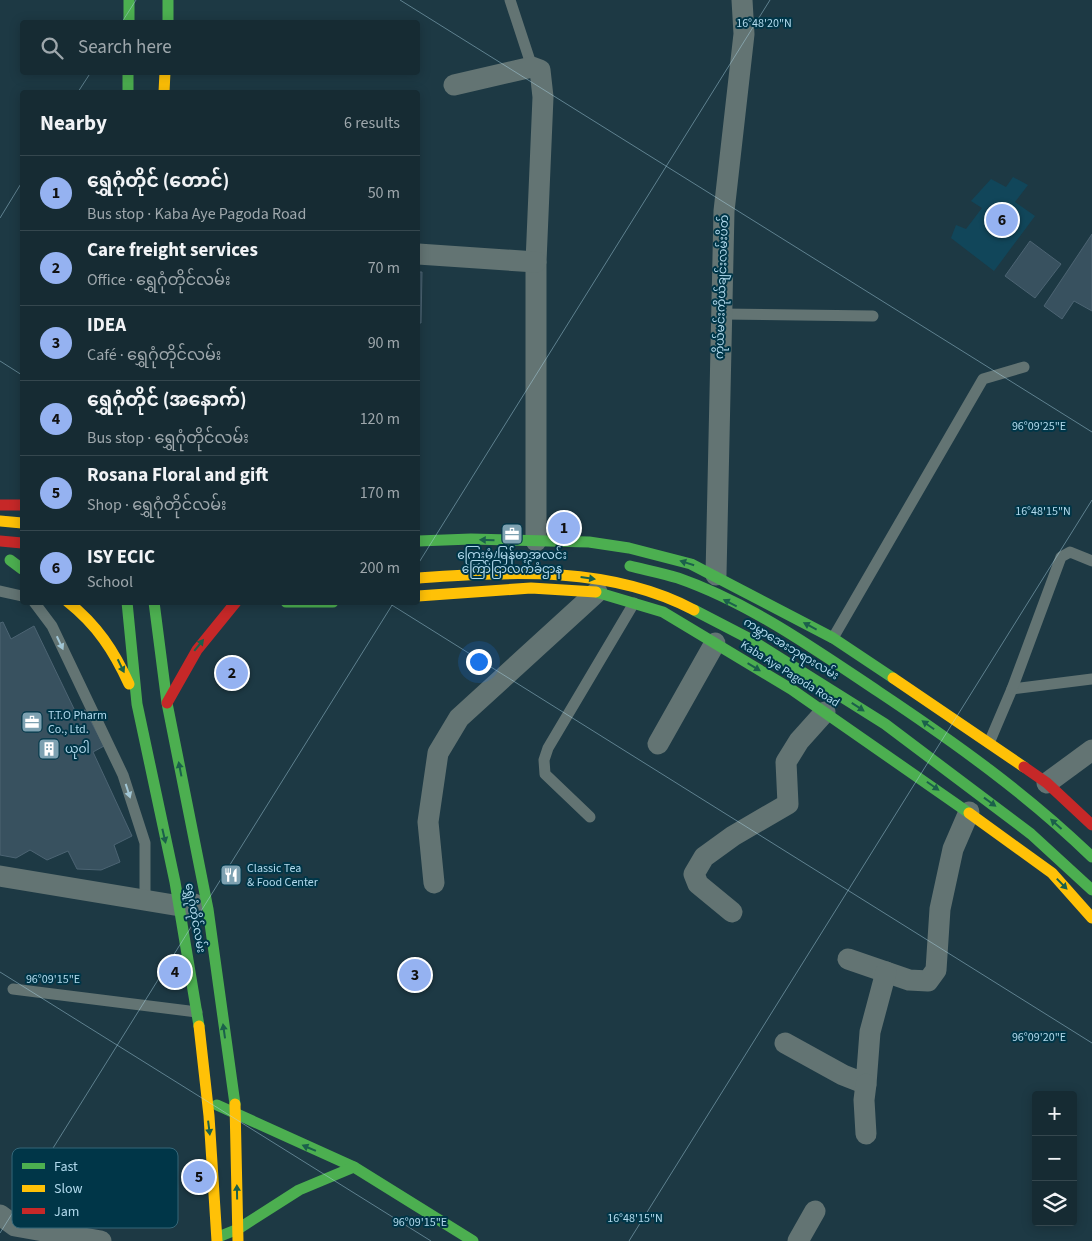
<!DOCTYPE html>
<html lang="en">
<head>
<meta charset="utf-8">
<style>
  body { margin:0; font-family:"Source Sans 3","Noto Sans Myanmar",sans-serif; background:#23373f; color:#f1f3f6 }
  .controls { position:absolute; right:15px; bottom:15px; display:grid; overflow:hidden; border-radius:5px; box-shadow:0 2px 12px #0003 }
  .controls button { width:45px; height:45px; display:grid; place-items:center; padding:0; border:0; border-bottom:1px solid #35474e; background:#162b33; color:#f1f3f6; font:25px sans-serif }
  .you { position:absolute; left:478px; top:661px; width:18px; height:18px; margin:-12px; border:4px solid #fff; border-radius:50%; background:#1a73e8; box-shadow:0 0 0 8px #1a73e833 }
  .badge { display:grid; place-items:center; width:32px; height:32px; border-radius:50%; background:#95b2f1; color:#111; font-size:16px; font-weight:700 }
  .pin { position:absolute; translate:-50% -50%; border:2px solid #fff; box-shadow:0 1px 5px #0006 }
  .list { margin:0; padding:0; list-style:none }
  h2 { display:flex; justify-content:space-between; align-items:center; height:65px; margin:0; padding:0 20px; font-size:21px }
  h2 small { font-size:16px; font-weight:400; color:#9ea7ac }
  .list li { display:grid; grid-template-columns:32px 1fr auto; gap:15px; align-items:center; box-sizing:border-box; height:75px; padding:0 20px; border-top:1px solid #35474e }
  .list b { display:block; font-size:19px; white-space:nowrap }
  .list p { margin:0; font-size:16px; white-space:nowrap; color:#9ea7ac }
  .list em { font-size:16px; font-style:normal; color:#9ea7ac }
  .icon { flex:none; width:28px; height:28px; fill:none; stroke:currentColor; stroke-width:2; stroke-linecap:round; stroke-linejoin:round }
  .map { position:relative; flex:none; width:1092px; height:1241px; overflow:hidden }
  .search { position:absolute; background:#162b33; box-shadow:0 2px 12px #0003; left:20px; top:20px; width:400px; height:55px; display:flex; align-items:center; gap:12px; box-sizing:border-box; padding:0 18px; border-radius:5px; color:#9ea7ac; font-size:19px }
  .panel { position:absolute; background:#162b33; box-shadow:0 2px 12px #0003; left:20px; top:90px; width:400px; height:515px; border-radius:5px }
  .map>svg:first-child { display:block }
</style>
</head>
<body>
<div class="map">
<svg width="1092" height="1241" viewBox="0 0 1092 1241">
  <rect width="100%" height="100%" fill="#1d3944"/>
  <path fill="#11465a" d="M1013 177 1028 185 1015 202 1035 216 994 271 951 238 956 225 966 229 982 208 971 201 991 179 1006 187Z"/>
  <g fill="#38515f" stroke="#4c6473">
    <path d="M1092 234V311L1074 301 1062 319 1044 306Z"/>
    <path d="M1030 241 1061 264 1035 298 1005 276Z"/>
    <path d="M418 272H422L421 323H418Z"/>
    <path d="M3 622 11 639 34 626 76 713 85 710 104 746 93 752 132 836 114 845 120 862 101 870 77 869 68 851 47 860 30 850 16 858 0 855V623Z"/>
  </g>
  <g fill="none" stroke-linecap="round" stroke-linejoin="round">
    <g stroke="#637473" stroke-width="11">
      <path d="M510 0 532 67"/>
      <path d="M721 314 873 316"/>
      <path d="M0 591 22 596"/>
      <path d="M34 602 52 626 123 775 145 843V901"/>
      <path d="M833 638 983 379 1024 367"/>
      <path d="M1012 689 1092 679"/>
      <path d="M989 743 1012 689 1061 557 1070 552 1092 561"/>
      <path d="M590 817 545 774 544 760 548 748 634 603"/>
      <path d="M13 989 197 1012"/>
    </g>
    <g stroke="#637473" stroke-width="21">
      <path d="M454 85 532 67 540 70 543 97 536 262V541"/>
      <path d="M418 254 536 262"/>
      <path d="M716 575 724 211 744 34 742 0"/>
      <path d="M658 744 715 643"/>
      <path d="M1047 783 1092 750"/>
      <path d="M0 876 180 906 194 904"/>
      <path d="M434 883 428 822 438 753 459 718 597 592"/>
      <path d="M732 912 698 884 694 874 704 857 733 836 788 804 786 762 799 741 825 712"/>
      <path d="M848 959 909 980 928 981 936 970 940 909 953 849 969 812"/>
      <path d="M785 1043 843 1075 866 1084 870 1032 886 972"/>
      <path d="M866 1084 864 1100 866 1134"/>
      <path d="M0 1215 15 1226 101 1241"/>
      <path d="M798 1241 815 1211"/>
    </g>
    <g stroke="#4caf50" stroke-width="11">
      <path d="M129 0V22"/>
      <path d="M168 0V22"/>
      <path d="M128 72V92"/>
      <path d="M418 541 471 539 589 542 629 548 691 564 833 638 893 678"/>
      <path d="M10 560 22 569"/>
      <path d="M596 592 663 612 791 689 969 813"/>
      <path d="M127 602 137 704 175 882 199 1026"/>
      <path d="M154 602 167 703 208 909 235 1104"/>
      <path d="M286 602H333"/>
      <path d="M217 1105 354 1167 473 1241"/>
      <path d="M218 1237 238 1229 299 1190 354 1167"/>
    </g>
    <g stroke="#ffc107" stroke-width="11">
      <path d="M164 92 165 72"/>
      <path d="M0 521 22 523"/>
      <path d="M418 596 531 588 596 592"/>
      <path d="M68 602C97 625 114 651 129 684"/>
      <path d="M893 678 1024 767"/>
      <path d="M969 813 1052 873 1092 918"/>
      <path d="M199 1026 209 1116 217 1241"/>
      <path d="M235 1104 238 1241"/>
    </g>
    <g stroke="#c62828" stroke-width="11">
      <path d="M0 505H22"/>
      <path d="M0 541 22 543"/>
      <path d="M167 703 197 650 236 602"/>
      <path d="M1024 767 1047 783 1092 825"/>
    </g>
    <g stroke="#4caf50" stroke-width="11">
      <path d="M630 566C646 570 662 573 678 578 750 603 816 650 879 692 954 742 1027 794 1092 857"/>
      <path d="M694 610 748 638 885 724 1031 834 1092 890"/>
    </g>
    <path stroke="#ffc107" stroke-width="11" d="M418 578C511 572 609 565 694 610"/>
  </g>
  <defs><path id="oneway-solid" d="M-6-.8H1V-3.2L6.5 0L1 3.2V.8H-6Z" transform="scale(1.25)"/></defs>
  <g fill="#1b604b">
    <use href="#oneway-solid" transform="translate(487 540) rotate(-179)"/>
    <use href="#oneway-solid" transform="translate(687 563) rotate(-162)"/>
    <use href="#oneway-solid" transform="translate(588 578) rotate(8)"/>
    <use href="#oneway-solid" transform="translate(730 603) rotate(-153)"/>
    <use href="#oneway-solid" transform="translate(810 626) rotate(-152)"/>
    <use href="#oneway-solid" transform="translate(199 645) rotate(-51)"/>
    <use href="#oneway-solid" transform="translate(121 666) rotate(64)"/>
    <use href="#oneway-solid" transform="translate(754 667) rotate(31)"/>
    <use href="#oneway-solid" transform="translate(858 707) rotate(33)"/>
    <use href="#oneway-solid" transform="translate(928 725) rotate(-145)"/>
    <use href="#oneway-solid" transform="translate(180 769) rotate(-101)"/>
    <use href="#oneway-solid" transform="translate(933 786) rotate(35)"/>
    <use href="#oneway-solid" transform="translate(990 802) rotate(36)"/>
    <use href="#oneway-solid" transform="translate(1056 824) rotate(-138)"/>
    <use href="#oneway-solid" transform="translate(164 836) rotate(77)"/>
    <use href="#oneway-solid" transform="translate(1062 884) rotate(46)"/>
    <use href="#oneway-solid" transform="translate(224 1031) rotate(-98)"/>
    <use href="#oneway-solid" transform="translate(209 1128) rotate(83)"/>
    <use href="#oneway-solid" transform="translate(309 1148) rotate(-157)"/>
    <use href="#oneway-solid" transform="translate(237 1192) rotate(-91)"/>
  </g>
  <g fill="#a1c5d4">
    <use href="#oneway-solid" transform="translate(60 643) rotate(65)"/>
    <use href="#oneway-solid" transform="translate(128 791) rotate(72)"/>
  </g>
  <path fill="none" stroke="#b0d9ec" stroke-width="1" stroke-opacity="0.45" d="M400 0 1092 432M122 22 136 0M78 92 91 72M0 218 22 182M0 361 22 375M418 564 770 0M387 602 1092 1043M0 972 431 1241M0 1233 394 602M629 1241 1092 500"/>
  <defs>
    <g id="office-square" transform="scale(1.125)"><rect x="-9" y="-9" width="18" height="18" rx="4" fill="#7da1b1" stroke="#003648"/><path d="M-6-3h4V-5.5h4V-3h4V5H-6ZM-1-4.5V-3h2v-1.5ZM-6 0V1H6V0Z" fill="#fff"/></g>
    <g id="building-square" transform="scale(1.125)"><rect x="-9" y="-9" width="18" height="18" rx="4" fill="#7da1b1" stroke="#003648"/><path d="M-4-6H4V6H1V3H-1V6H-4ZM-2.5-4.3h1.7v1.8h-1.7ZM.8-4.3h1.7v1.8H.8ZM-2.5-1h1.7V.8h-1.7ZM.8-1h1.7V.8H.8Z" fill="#fff"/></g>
    <g id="restaurant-square" transform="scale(1.125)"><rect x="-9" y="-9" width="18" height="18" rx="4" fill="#7da1b1" stroke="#003648"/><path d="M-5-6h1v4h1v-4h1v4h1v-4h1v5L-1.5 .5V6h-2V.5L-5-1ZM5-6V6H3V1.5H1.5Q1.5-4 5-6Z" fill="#fff"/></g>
  </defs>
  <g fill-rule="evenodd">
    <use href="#office-square" x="512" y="534"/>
    <use href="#office-square" x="32" y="722"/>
    <use href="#building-square" x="49" y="749"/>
    <use href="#restaurant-square" x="231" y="875"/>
  </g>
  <g text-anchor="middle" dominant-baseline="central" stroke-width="4" stroke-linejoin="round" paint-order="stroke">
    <g font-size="12" fill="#b0d9ec" stroke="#003648">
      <text transform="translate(722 287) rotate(-88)">ကိုယ်မင်းကိုယ်ချင်းလမ်းပိတ်</text>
      <text transform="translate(791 649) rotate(31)">ကမ္ဘာအေးဘုရားလမ်း</text>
      <text transform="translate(790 674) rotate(32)">Kaba Aye Pagoda Road</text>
      <text transform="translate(195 918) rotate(80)">ရွှေဂုံတိုင်လမ်း</text>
    </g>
    <g font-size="12" fill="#b0d9ec" stroke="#003648" text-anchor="start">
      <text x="512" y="555" text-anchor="middle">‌ကြေးမုံ/မြန်မာ့အလင်း<tspan x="512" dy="14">ကြော်ငြာလက်ခံဌာန</tspan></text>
      <text x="48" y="715">T.T.O Pharm<tspan x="48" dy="14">Co., Ltd.</tspan></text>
      <text x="65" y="749">ယုဝါ</text>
      <text x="247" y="868">Classic Tea<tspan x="247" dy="14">&amp; Food Center</tspan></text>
    </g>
  </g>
  <rect x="12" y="1148" width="166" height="80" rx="8" fill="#003648" stroke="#356779" stroke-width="1"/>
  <rect x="22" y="1163" width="23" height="6" fill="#4caf50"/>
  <rect x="22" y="1185" width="23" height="7" fill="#ffc107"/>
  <rect x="22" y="1208" width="23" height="6" fill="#c62828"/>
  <g font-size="14" fill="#b0d9ec">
    <text x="54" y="1171">Fast</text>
    <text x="54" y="1193">Slow</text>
    <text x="54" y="1216">Jam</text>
  </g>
  <g font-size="12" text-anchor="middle" fill="#b0d9ec" stroke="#003648" stroke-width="4" stroke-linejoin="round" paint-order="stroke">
    <text x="764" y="27">16°48'20"N</text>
    <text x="1039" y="430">96°09'25"E</text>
    <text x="1043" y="515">16°48'15"N</text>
    <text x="53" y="983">96°09'15"E</text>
    <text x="1039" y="1041">96°09'20"E</text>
    <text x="635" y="1222">16°48'15"N</text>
    <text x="420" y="1226">96°09'15"E</text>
  </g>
</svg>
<div class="controls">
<button>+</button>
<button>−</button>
<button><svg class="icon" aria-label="layers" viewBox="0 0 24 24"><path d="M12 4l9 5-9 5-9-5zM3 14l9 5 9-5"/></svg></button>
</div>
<div class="you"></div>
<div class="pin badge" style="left:564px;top:528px">1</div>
<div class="pin badge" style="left:232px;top:673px">2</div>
<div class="pin badge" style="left:415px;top:975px">3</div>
<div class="pin badge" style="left:175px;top:972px">4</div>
<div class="pin badge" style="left:199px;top:1177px">5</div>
<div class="pin badge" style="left:1002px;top:220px">6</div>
<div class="search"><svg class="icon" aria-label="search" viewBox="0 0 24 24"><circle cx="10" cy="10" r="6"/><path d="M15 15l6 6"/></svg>Search here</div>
<section class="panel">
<h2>Nearby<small>6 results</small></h2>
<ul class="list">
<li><span class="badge">1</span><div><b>ရွှေဂုံတိုင် (တောင်)</b><p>Bus stop · Kaba Aye Pagoda Road</p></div><em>50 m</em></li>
<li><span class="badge">2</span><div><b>Care freight services</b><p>Office · ရွှေဂုံတိုင်လမ်း</p></div><em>70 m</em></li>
<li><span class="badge">3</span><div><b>IDEA</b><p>Café · ရွှေဂုံတိုင်လမ်း</p></div><em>90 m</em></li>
<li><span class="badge">4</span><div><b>ရွှေဂုံတိုင် (အနောက်)</b><p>Bus stop · ရွှေဂုံတိုင်လမ်း</p></div><em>120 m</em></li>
<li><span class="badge">5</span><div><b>Rosana Floral and gift</b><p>Shop · ရွှေဂုံတိုင်လမ်း</p></div><em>170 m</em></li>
<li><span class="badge">6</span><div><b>ISY ECIC</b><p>School</p></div><em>200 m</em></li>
</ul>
</section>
</div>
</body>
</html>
